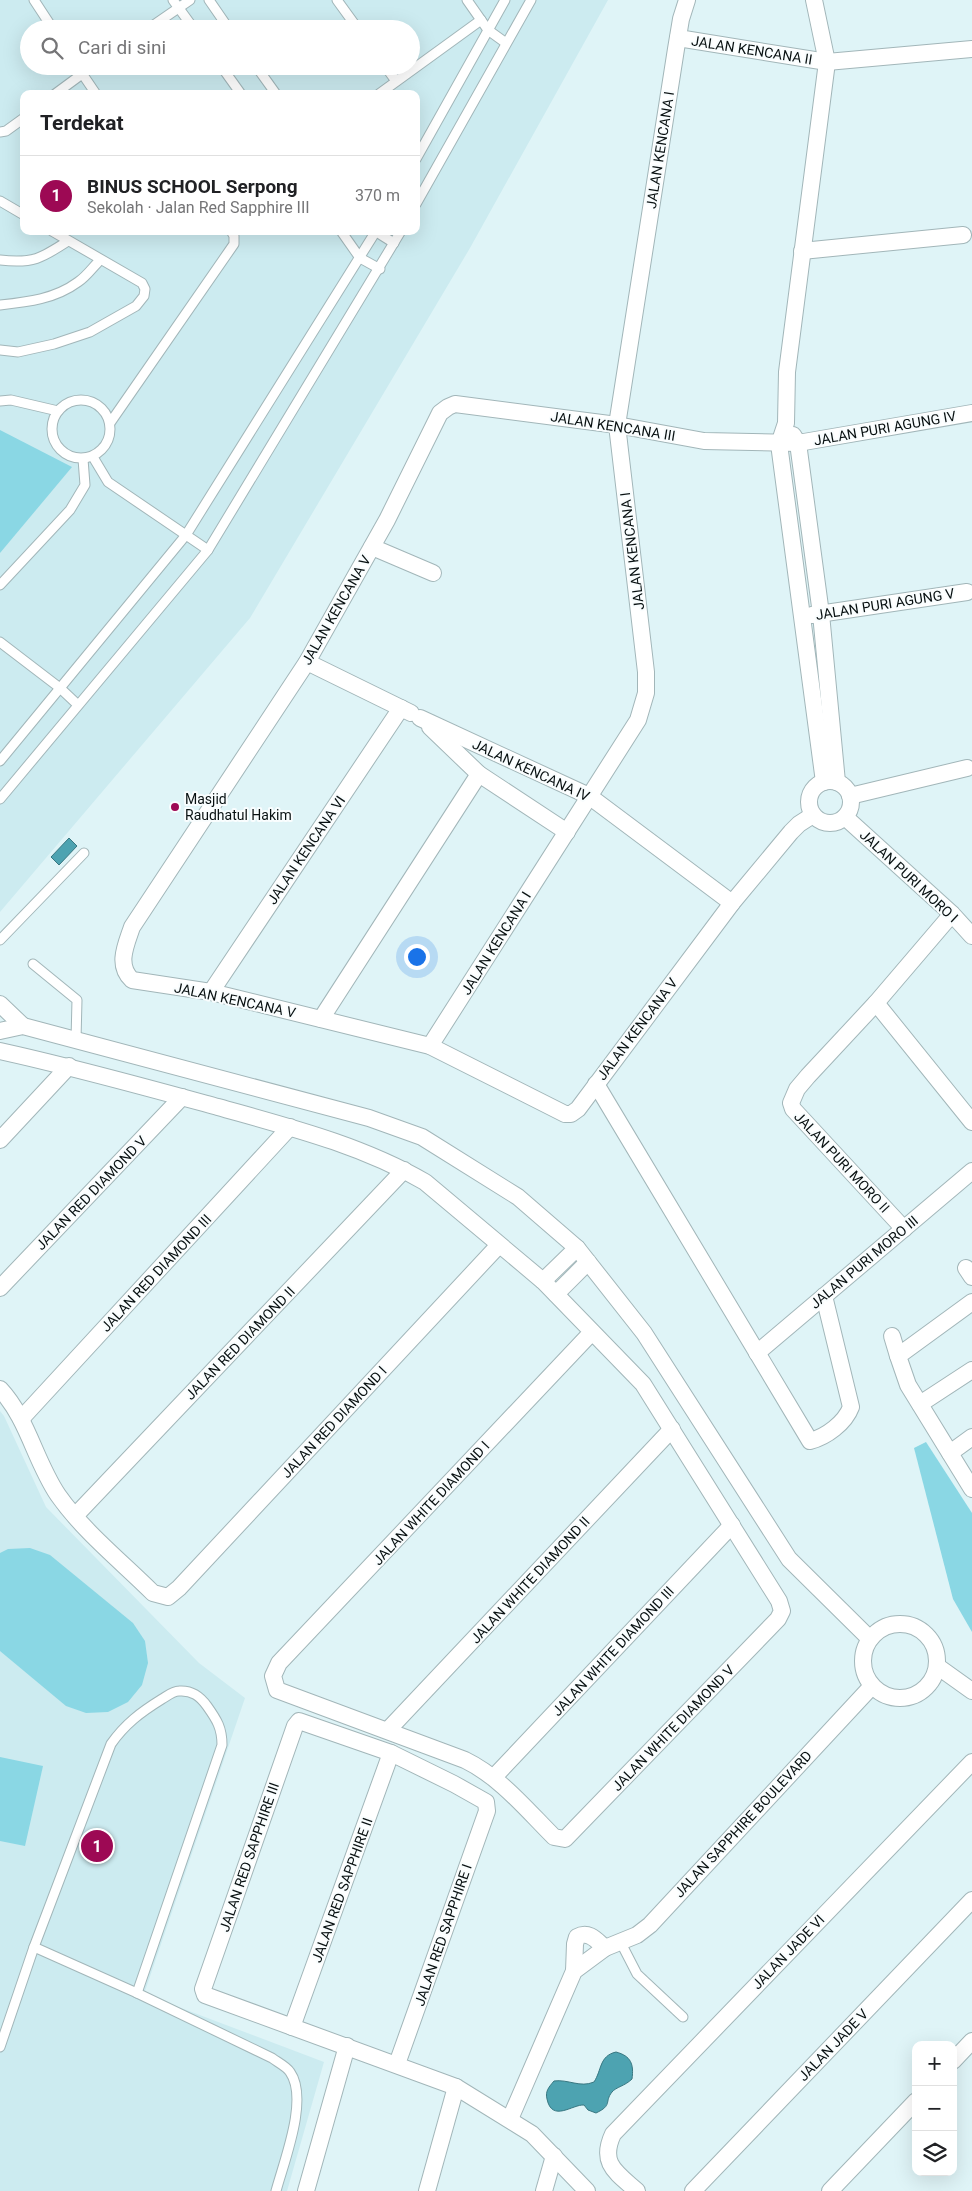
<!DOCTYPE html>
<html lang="id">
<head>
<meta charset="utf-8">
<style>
  body { margin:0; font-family:Roboto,sans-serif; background:#f6f6f6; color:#202124 }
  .controls { position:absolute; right:15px; bottom:15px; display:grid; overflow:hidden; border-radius:10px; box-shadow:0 5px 20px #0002 }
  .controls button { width:45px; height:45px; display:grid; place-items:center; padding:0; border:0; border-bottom:1px solid #e0e0e0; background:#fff; color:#202124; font:25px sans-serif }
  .you { position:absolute; left:416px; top:956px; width:18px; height:18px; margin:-12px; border:4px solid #fff; border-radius:50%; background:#1a73e8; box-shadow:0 0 0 8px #1a73e833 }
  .badge { display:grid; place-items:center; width:32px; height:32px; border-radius:50%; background:#9d0954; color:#fff; font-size:16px; font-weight:700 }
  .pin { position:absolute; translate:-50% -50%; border:2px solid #fff; box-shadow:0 1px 5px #0006 }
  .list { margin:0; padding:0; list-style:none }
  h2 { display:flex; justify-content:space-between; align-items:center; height:65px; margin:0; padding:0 20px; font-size:21px }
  h2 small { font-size:16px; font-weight:400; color:#757577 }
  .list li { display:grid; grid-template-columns:32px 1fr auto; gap:15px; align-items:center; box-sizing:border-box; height:80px; padding:0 20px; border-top:1px solid #e0e0e0 }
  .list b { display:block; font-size:19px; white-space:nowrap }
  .list p { margin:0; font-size:16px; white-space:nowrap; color:#757577 }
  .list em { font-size:16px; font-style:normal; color:#757577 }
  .icon { flex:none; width:28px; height:28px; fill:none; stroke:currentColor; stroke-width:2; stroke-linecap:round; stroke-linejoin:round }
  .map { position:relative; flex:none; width:972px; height:2191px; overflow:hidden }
  .search { position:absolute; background:#fff; box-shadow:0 5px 20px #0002; left:20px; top:20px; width:400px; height:55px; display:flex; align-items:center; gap:12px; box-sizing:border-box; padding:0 18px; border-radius:28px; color:#757577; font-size:19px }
  .panel { position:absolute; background:#fff; box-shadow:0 5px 20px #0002; left:20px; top:90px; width:400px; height:145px; border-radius:10px }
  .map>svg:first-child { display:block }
</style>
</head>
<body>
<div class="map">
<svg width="972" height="2191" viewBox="0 0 972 2191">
  <rect width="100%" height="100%" fill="#dff4f7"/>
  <g fill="#ccebf0" fill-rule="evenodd">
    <path d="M0 0H608L470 248 250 618 0 912ZM29 29H411V66H29ZM24 94H416V231H24Z"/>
    <path d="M0 1411 4 1416 46 1507 199 1663 245 1698 144 1994 324 2062 287 2191H0Z"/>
  </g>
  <g fill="#8ad7e4">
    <path d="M0 430 72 467 0 553Z"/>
    <path d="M926 1442 972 1513V1632L953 1599 914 1448Z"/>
    <path d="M30 1548 50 1555 133 1623 145 1641 148 1663 142 1685 128 1702 108 1712 86 1713 66 1706 0 1651V1553L8 1549Z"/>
    <path d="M0 1757 43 1766 25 1846 0 1841Z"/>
  </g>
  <g fill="#4da3b1" stroke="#387781">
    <path d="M69 838 77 846 59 865 51 857Z"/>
    <path d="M616 2052C631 2056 634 2064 632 2079 625 2086 616 2087 612 2092 604 2102 613 2105 596 2113L588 2110 584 2105C573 2104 552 2123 547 2099 545 2091 549 2087 554 2081 568 2079 580 2088 594 2082 602 2070 599 2056 616 2052Z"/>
  </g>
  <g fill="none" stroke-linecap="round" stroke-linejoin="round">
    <g stroke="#a2b6b9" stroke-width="11">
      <g id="lane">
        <path d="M34 0 53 29"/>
        <path d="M173 0 194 29"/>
        <path d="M209 0 229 29"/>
        <path d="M337 0 358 29"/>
        <path d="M467 0 488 30 506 43"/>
        <path d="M148 29 190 0"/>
        <path d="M77 66 96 94"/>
        <path d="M221 66 241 94"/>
        <path d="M256 66 276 94"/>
        <path d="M385 66 396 81"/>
        <path d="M55 94 93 66"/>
        <path d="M379 94 481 20"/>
        <path d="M0 132 6 131 24 118"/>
        <path d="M416 159 505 0"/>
        <path d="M0 201 24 215"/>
        <path d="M416 204 531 0"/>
        <path d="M341 231 360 258 380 269"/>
        <path d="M375 231 394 243"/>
        <path d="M0 260C33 264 42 258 68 241"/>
        <path d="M0 305C28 302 55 299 78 282 86 277 93 267 100 260"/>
        <path d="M0 350 18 352 54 344 90 332 136 306 144 296 145 289 142 283 52 231"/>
        <circle cx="81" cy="429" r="29"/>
        <path d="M0 401 11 400 58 411"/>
        <path d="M110 423 234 244V236L231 231"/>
        <path d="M93 457 108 482 208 550"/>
        <path d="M0 585 70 510 85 485 83 459"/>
        <path d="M0 642 60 688 78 705"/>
        <path d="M0 761 186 535 376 231"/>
        <path d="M0 799 208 550 401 231"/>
        <path d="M0 940 84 853"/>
        <path d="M33 964 77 1000 76 1040"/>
        <path d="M621 1943 637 1974 683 2017"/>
        <path d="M34 1947 137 1993 272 2058C277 2062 286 2066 290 2072 309 2099 284 2161 276 2191"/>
        <path d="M0 2047 34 1947 111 1744C125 1724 141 1712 162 1699 167 1696 173 1691 179 1691 192 1690 200 1696 207 1706 217 1720 222 1728 222 1745L137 1993"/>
      </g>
    </g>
    <g stroke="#a2b6b9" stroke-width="18">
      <g id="street">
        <path d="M814 0 827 62 787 372 786 423 779 444 824 782"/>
        <path d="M678 38 827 62 972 49"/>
        <path d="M802 251 963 235"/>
        <path d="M793 435 798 443 821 614 837 782"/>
        <path d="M372 547 433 573"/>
        <path d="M812 615 967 592"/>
        <path d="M307 662 411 713"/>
        <path d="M420 718 589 796 732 903"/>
        <path d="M430 727 479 774 567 832"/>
        <circle cx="830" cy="802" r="21"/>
        <path d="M850 796 967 768"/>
        <path d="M813 815 799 824 791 832 732 903 578 1109 571 1114H565L430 1046 211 992 132 980C116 965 126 945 132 927L307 662 387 520 440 413 448 407 455 404 617 425 704 441 798 443 972 413"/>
        <path d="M845 817 952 914 972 936"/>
        <path d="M211 992 401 708"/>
        <path d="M876 1003 972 1122"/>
        <path d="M0 1004 23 1026"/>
        <path d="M321 1019 479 774"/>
        <path d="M0 1031 23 1026 369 1118 422 1137 518 1197 577 1248 644 1333 789 1559 870 1639"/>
        <path d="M430 1046 638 720 646 693V672L617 425 676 49 681 19 687 0"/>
        <path d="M0 1051C73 1067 145 1087 218 1107 289 1127 361 1145 425 1182L543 1281 643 1384 779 1601 782 1611 778 1619 565 1839 554 1837C526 1809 500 1777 465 1760L277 1690 273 1676 279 1663 592 1332"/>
        <path d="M596 1084 810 1441C826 1437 845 1423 851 1407L824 1296"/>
        <path d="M0 1140 69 1066"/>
        <path d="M904 1229 793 1109 791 1103 797 1089 808 1076 876 1003 952 914"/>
        <path d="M966 1268 972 1277"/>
        <path d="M543 1281 577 1248"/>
        <path d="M0 1288 182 1097"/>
        <path d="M556 1294 588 1262"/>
        <path d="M972 1302 898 1356 908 1385 972 1489"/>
        <path d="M892 1336 898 1356"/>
        <path d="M757 1353 972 1171"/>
        <path d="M0 1389C28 1419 35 1461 58 1495 84 1532 122 1562 153 1593L168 1597 179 1588 499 1245"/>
        <path d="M920 1404 972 1370"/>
        <path d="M21 1419 290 1127"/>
        <path d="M950 1453 972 1437"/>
        <path d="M75 1516 404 1170"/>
        <circle cx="900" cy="1661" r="37"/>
        <path d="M937 1666 972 1691"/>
        <path d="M388 1730 672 1429"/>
        <path d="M494 1777 732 1525"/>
        <path d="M574 1971 575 1944 577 1937C589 1930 597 1941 605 1948"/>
        <path d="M292 2027 391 1753"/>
        <path d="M953 2061 972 2041"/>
        <path d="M397 2064 487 1811 486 1802 454 1784 391 1753 299 1721 295 1726 203 1989 205 1995 456 2087 532 2134 587 2191"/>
        <path d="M510 2119 574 1971 605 1948 637 1935 650 1925 872 1686"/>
        <path d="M306 2191 347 2046"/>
        <path d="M427 2191 456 2087"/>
        <path d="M544 2191 554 2156"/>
        <path d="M637 2191C617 2173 599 2164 613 2134L972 1762"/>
        <path d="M693 2191 972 1900"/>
        <path d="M830 2191 916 2101"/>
      </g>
    </g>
    <use href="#lane" stroke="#fff" stroke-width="9"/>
    <use href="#street" stroke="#fff" stroke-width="16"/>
  </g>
  <circle fill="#9d0954" stroke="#f9fdfe" stroke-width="2" cx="175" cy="807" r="5"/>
  <g text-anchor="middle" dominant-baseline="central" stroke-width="4" stroke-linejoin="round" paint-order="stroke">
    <g font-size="14" fill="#081011" stroke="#f9fdfe">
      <text transform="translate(752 50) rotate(9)">JALAN KENCANA II</text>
      <text transform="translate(660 150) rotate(-81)">JALAN KENCANA I</text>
      <text transform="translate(613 426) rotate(9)">JALAN KENCANA III</text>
      <text transform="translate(885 428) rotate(-10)">JALAN PURI AGUNG IV</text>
      <text transform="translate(632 551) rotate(-97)">JALAN KENCANA I</text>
      <text transform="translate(885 604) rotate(-9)">JALAN PURI AGUNG V</text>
      <text transform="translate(336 610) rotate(-60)">JALAN KENCANA V</text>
      <text transform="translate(531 770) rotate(25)">JALAN KENCANA IV</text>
      <text transform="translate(306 850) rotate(-56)">JALAN KENCANA VI</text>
      <text transform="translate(909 876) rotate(43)">JALAN PURI MORO I</text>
      <text transform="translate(496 943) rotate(-58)">JALAN KENCANA I</text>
      <text transform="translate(235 1000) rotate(12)">JALAN KENCANA V</text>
      <text transform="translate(637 1029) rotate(-53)">JALAN KENCANA V</text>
      <text transform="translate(842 1162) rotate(47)">JALAN PURI MORO II</text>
      <text transform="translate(91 1193) rotate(-46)">JALAN RED DIAMOND V</text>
      <text transform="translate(864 1262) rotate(-40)">JALAN PURI MORO III</text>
      <text transform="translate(156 1273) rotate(-47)">JALAN RED DIAMOND III</text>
      <text transform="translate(240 1343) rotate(-46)">JALAN RED DIAMOND II</text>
      <text transform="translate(334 1422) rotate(-47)">JALAN RED DIAMOND I</text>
      <text transform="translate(431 1503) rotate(-47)">JALAN WHITE DIAMOND I</text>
      <text transform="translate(530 1580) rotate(-47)">JALAN WHITE DIAMOND II</text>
      <text transform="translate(613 1651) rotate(-47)">JALAN WHITE DIAMOND III</text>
      <text transform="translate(673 1728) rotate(-46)">JALAN WHITE DIAMOND V</text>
      <text transform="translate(743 1824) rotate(-47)">JALAN SAPPHIRE BOULEVARD</text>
      <text transform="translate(249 1857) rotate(-71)">JALAN RED SAPPHIRE III</text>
      <text transform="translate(342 1890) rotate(-70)">JALAN RED SAPPHIRE II</text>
      <text transform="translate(443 1935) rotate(-71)">JALAN RED SAPPHIRE I</text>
      <text transform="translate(788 1952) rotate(-46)">JALAN JADE VI</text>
      <text transform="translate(833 2045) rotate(-46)">JALAN JADE V</text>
    </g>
    <g font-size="14" fill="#081011" stroke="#f9fdfe" text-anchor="start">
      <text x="185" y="799">Masjid<tspan x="185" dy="16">Raudhatul Hakim</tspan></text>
    </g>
  </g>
</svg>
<div class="controls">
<button>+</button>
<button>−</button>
<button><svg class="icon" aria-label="layers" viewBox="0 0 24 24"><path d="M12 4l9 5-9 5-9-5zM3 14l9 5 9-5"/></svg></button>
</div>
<div class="you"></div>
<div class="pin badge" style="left:97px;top:1846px">1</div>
<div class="search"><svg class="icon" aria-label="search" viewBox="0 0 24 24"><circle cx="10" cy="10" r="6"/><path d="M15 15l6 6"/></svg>Cari di sini</div>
<section class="panel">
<h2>Terdekat<small></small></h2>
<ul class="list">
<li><span class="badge">1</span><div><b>BINUS SCHOOL Serpong</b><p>Sekolah · Jalan Red Sapphire III</p></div><em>370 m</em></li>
</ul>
</section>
</div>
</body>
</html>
